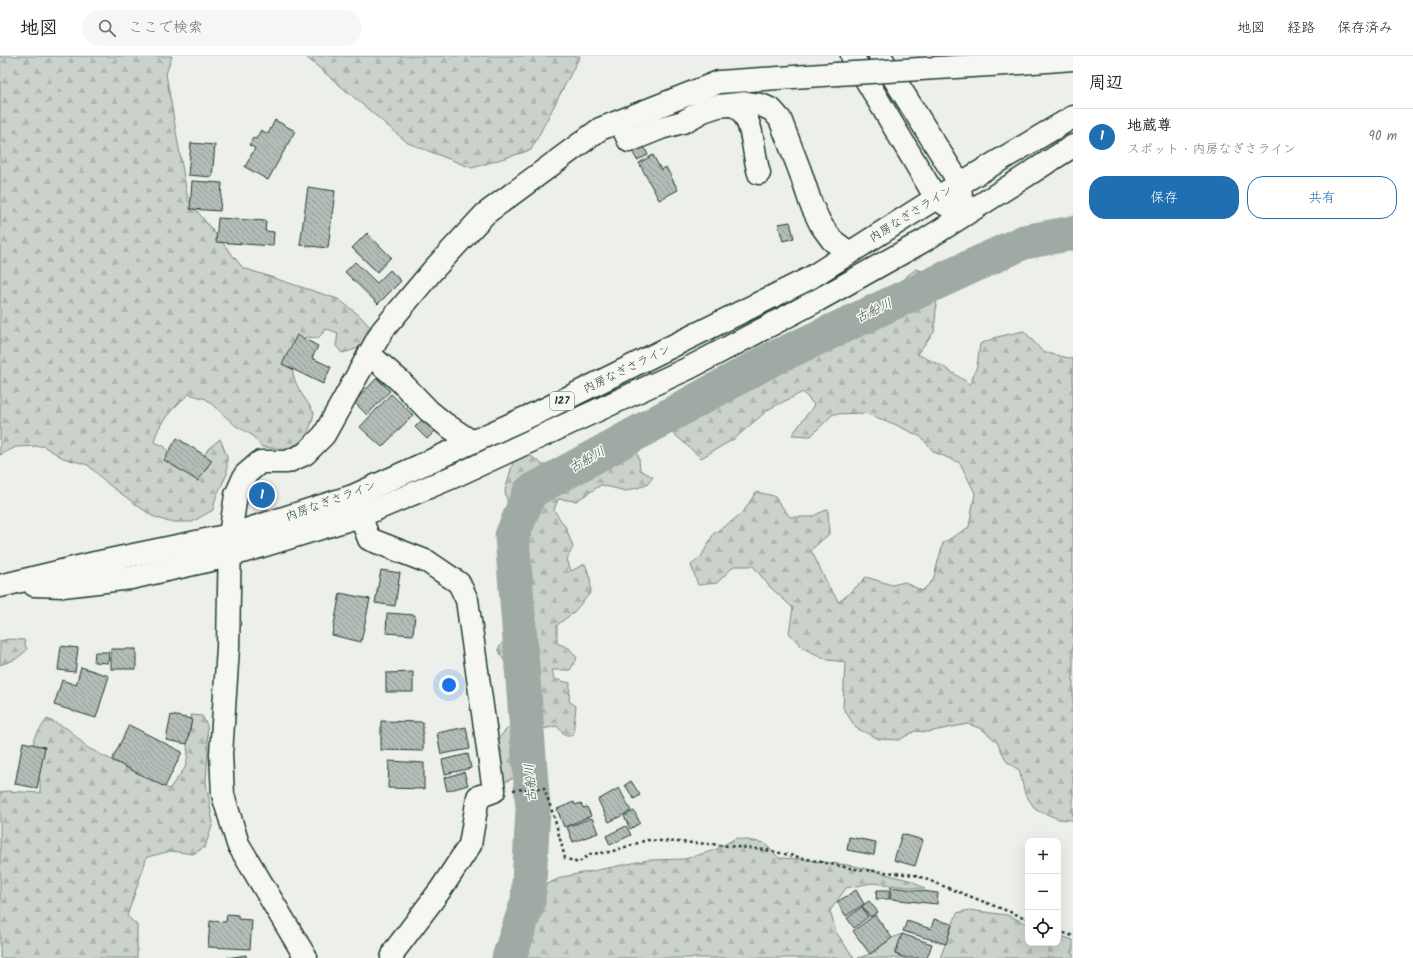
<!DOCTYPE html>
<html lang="ja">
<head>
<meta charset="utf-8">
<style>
  body { margin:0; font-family:Kalam,"Klee One",sans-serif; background:#f6f6f6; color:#222 }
  .controls { position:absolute; right:12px; bottom:12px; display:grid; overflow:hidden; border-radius:8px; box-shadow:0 4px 16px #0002 }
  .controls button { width:36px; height:36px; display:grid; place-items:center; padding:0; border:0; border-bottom:1px solid #e0e0e0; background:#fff; color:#222; font:20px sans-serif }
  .you { position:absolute; left:449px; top:629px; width:14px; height:14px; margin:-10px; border:3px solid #fff; border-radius:50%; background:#1a73e8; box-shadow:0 0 0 6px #1a73e833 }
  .badge { display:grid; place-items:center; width:26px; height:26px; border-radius:50%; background:#1f6fb2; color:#fff; font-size:13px; font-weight:700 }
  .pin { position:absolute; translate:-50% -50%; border:2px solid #fff; box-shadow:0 1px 4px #0006 }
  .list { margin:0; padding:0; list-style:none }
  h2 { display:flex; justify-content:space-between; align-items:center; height:52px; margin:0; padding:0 16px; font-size:17px }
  h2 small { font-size:13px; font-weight:400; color:#767676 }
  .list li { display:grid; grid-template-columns:26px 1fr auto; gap:12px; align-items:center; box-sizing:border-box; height:56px; padding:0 16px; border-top:1px solid #e0e0e0 }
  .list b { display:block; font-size:15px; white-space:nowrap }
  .list p { margin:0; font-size:13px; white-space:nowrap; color:#767676 }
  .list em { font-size:13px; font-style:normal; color:#767676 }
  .actions { display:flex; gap:8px; padding:12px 16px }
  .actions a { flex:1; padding:9px 0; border:1px solid #1f6fb2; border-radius:16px; text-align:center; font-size:14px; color:#1f6fb2 }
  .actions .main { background:#1f6fb2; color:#fff }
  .icon { flex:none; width:22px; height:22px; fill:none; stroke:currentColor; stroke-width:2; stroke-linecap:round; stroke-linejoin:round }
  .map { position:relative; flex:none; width:1073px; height:902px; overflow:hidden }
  header { display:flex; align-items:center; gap:24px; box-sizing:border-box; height:56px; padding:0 20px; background:#fff; border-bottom:1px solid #e0e0e0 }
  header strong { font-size:19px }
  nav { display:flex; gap:22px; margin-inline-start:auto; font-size:14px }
  .search { width:280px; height:36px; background:#f6f6f6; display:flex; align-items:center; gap:10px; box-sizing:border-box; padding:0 14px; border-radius:22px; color:#767676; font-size:15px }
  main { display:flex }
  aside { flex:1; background:#fff }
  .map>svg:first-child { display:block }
</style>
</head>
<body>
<header>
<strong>地図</strong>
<div class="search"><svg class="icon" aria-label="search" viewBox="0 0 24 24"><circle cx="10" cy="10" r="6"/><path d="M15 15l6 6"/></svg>ここで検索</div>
<nav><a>地図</a><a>経路</a><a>保存済み</a></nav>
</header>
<main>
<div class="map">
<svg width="1073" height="902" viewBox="0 0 1073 902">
  <defs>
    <pattern id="forest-firs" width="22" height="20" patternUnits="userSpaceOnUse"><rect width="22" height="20" fill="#cbd2cc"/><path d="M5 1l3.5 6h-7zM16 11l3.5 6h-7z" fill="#aeb5b0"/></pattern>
    <pattern id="building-back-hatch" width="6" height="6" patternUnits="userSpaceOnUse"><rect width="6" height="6" fill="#b4bdb8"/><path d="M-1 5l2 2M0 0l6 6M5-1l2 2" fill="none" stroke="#929b96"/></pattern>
  </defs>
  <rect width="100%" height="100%" fill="#edefea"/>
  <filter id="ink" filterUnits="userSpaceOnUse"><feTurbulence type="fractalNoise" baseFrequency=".025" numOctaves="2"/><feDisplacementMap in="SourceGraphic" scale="8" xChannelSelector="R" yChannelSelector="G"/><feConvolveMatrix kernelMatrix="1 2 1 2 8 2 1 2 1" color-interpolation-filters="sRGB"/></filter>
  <g filter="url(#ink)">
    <g fill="url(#forest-firs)" stroke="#758880">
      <path d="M0 0H172L166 18 188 144 243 212 338 243 359 259 371 272C366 290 359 293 342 297L336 290 338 277 327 273 318 282 305 281C302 286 297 292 295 297 286 322 303 338 314 357 307 391 293 395 262 391L252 379 236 370 206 343 189 338C174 351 158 366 154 386L164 390 171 399 198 411 208 393 220 383 227 400V418L216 441 213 454 192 466H169L152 460 108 428 88 409 63 402 43 390 16 391 0 399Z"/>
      <path d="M305 0H580L531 94 472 112 408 87Z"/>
      <path d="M916 213 935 219 937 244 934 276 917 298 942 310 970 328 977 310 980 288 997 281 1024 275 1043 296 1073 303V764L1059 763 1036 754 1025 738 1019 714 1007 706 997 686 982 673 968 668 928 676 915 675 899 684 879 683 856 672 843 652 845 606 828 604 803 592 789 577 793 552 770 531 753 510H734L717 527 698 529 691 509 701 501 714 477 731 466 744 455 756 436 774 440 790 461H811L828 453 829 478 811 494 829 531 839 546 851 536 866 521 892 529 905 526 922 535 933 524 943 487 969 471 975 437 960 407 934 396 921 381 894 368 865 357 833 358 811 380 792 379 814 349 803 336 769 353 734 383 701 402 671 375 688 346 721 327 759 318 813 280 890 233Z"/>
      <path d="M619 386 635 390 639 403 640 414 653 421 647 429 626 435 601 429 576 445 558 443 554 454 566 472 573 491 567 503 571 515 585 508 590 521 591 536 573 557 557 569V587L569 592 577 602 570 614H552L554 623 570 627 569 645 576 650 573 679H565L557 670 528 676 518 681 521 700 518 720 503 727 493 690 504 676 516 665 514 624 498 593 506 582 520 556 514 532 523 499 524 471 509 454 505 435 513 406 524 395 550 414 573 409Z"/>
      <path d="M9 583 24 584 27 594 16 603 0 609V585Z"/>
      <path d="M191 659 202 660 207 669 208 694 206 726 213 767 205 791 193 798 171 795 147 801 127 860 137 869V902H0V737L6 735 40 737V725L32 705 34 682 47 663 68 673 88 692 169 733 185 712 188 699 187 688 192 663Z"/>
      <path d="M736 782 764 787 779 802 800 803 855 810 912 825 925 833 872 827 846 832 830 855 836 876 854 902H493L499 889 517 877 533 850 535 834 562 821 648 804 685 803 715 794Z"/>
      <path d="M969 854 1007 859 1028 868V887H1058V879L1073 884V902H940L957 857Z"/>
      <path d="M902 878 895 898 906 902H858L870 898 892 882Z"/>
    </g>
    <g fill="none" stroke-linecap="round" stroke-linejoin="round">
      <path stroke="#9faaa4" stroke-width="35" d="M509 902 528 845 533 753 512 480 530 436 770 304 1024 186 1073 177"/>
    </g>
    <g fill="url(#building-back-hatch)" stroke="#1f3d34">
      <path d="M275 64 295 75 268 124 245 111 255 92 249 89 253 82 256 83 261 74 268 78Z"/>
      <path d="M191 87 215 89 212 121 188 119Z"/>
      <path d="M643 88 648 99 637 104 631 93Z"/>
      <path d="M653 99 661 114 666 111 678 134 659 144 639 107Z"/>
      <path d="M192 125 222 127 220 155 190 153Z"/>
      <path d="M308 131 335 135 328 192 300 189Z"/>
      <path d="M218 162 266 165 265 175 274 176 273 190 216 186Z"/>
      <path d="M790 166 794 182 783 185 778 168Z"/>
      <path d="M367 177 391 201 377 216 352 192Z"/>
      <path d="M355 206 377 227 390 214 401 225 378 248 345 216Z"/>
      <path d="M297 279 318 290 312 302 331 311 323 328 282 308Z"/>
      <path d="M377 322 390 335 367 359 354 346Z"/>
      <path d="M391 338 413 359 382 391 360 371Z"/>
      <path d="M427 359 439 371 427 383 415 371Z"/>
      <path d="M177 382 212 404 198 425 164 404Z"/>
      <path d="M261 434 267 438 264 443 258 439Z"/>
      <path d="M381 514 400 517 395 550 375 547Z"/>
      <path d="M340 537 370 543 361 586 332 579Z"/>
      <path d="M387 557 415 559 413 579 386 577Z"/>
      <path d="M61 590 78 592 75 616 58 614Z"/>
      <rect x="111" y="593" width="25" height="20"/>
      <path d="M95 596H109L108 607 94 606Z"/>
      <path d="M81 611 109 620 96 662 54 649 62 624 76 629Z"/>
      <path d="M413 616V636H386V617Z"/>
      <path d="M171 659 192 663 187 688 166 684Z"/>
      <path d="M381 665 423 666V695L381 694Z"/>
      <path d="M129 669 182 696 165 731 112 704Z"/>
      <path d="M466 671 470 693 441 698 437 677Z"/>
      <path d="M23 686 45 691 37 732 15 728Z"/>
      <path d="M468 698 471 712 445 718 442 704Z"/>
      <path d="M389 705 424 707V733L388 732Z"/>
      <path d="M464 716 468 729 447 735 444 722Z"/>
      <path d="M631 725 640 739 634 743 625 729Z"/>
      <path d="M619 732 631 755 609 766 598 744Z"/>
      <path d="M574 746 575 749 581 747 583 752 587 751 591 760 564 771 557 753Z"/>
      <path d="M634 755 640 767 630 773 624 760Z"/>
      <path d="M592 762 598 777 573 786 567 771Z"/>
      <path d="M626 770 631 779 610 789 606 780Z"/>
      <path d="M902 778 923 784 915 810 894 804Z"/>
      <path d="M849 781 876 786 874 799 847 794Z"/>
      <path d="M891 831 938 837 937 848 890 843Z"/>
      <path d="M856 834 864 848 846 860 837 846Z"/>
      <path d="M877 834H889V843H876Z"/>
      <path d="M869 845 878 856 870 861 862 850Z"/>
      <path d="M862 851 868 861 854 872 847 862Z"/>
      <path d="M227 858 238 859V863L252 864 250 893 208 891 210 865 226 866Z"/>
      <path d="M875 859 892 882 870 898 853 875Z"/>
      <path d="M934 863 952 868 946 888 903 875 907 865 931 873Z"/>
      <path d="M902 878 932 888 927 902H906L895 898Z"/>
      <path d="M246 899V902H227Z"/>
    </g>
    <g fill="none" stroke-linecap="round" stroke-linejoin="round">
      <g stroke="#1f3d34" stroke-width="25">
        <g id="minor">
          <path d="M920 13 1007 8 1073 3"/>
          <path d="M732 49C734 50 738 52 740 54 754 66 753 100 759 117"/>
          <path d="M620 66 629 85 661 72 683 66 703 55 718 50 748 47 761 49 772 54 780 63 800 115 811 148 821 169 832 184 849 197"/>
          <path d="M369 298 400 325 429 355 445 368 472 386"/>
          <path d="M354 443 369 483 428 506 459 527 467 544 494 735 478 741 470 789 441 833 395 894 392 902"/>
          <path d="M306 902 238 788 223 739 221 698 228 592 230 479 236 439 245 419 260 406H287L305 398 324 379 382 275 433 214 485 158 600 73 719 26 837 18"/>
        </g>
      </g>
      <g stroke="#1f3d34" stroke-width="25">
        <g id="highway">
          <path d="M852 0 936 142 948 150"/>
          <path d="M880 0 960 128 961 142"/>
          <path d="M34 529 63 530 131 522 229 500 360 460 455 420 689 312 818 244 925 184 1073 90"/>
          <path d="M0 530 95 507 230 479 353 440 545 353 810 222 936 142 1073 61"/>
        </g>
      </g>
      <g stroke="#1f3d34" stroke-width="2.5" stroke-dasharray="3 3" stroke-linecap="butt">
        <path d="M513 734 544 732 555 764 565 802 578 807 590 798 610 796 647 784 710 788 766 794 854 813 915 819 1028 863"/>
        <path d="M1058 875 1073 880"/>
      </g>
      <use href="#minor" stroke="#f6f6f2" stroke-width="22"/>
      <use href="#highway" stroke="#f6f6f2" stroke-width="22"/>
      <g stroke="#1f3d34" stroke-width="25" stroke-linecap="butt">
        <path id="minor-bridge" d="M837 18 920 13"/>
      </g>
      <use href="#minor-bridge" stroke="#f6f6f2" stroke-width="22"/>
    </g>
  </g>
  <g text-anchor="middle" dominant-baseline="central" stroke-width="3" stroke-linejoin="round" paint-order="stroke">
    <rect fill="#f6f6f2" stroke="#60746d" stroke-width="1" x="550" y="336" width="24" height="18" rx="3"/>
    <g font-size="11" font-weight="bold" fill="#1f3d34">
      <text x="562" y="345">127</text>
    </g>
    <g font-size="12" fill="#1f3d34" stroke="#f6f6f2">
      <text transform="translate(911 158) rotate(-32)">内房なぎさライン</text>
      <text transform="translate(627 313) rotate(-26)">内房なぎさライン</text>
      <text transform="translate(331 445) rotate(-20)">内房なぎさライン</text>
    </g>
    <g font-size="13" font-style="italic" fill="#3f5850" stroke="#f6f6f2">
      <text transform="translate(874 255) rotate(-25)">古船川</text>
      <text transform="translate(587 404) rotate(-29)">古船川</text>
      <text transform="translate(531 727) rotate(-94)">古船川</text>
    </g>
  </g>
</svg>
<div class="controls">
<button>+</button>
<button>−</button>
<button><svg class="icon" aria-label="locate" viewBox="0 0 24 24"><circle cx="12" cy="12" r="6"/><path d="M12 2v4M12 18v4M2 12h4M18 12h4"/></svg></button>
</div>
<div class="you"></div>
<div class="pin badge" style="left:262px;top:439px">1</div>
</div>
<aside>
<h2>周辺<small></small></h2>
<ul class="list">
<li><span class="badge">1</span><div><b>地蔵尊</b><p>スポット · 内房なぎさライン</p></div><em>90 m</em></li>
</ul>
<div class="actions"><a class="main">保存</a><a>共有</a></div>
</aside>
</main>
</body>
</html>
